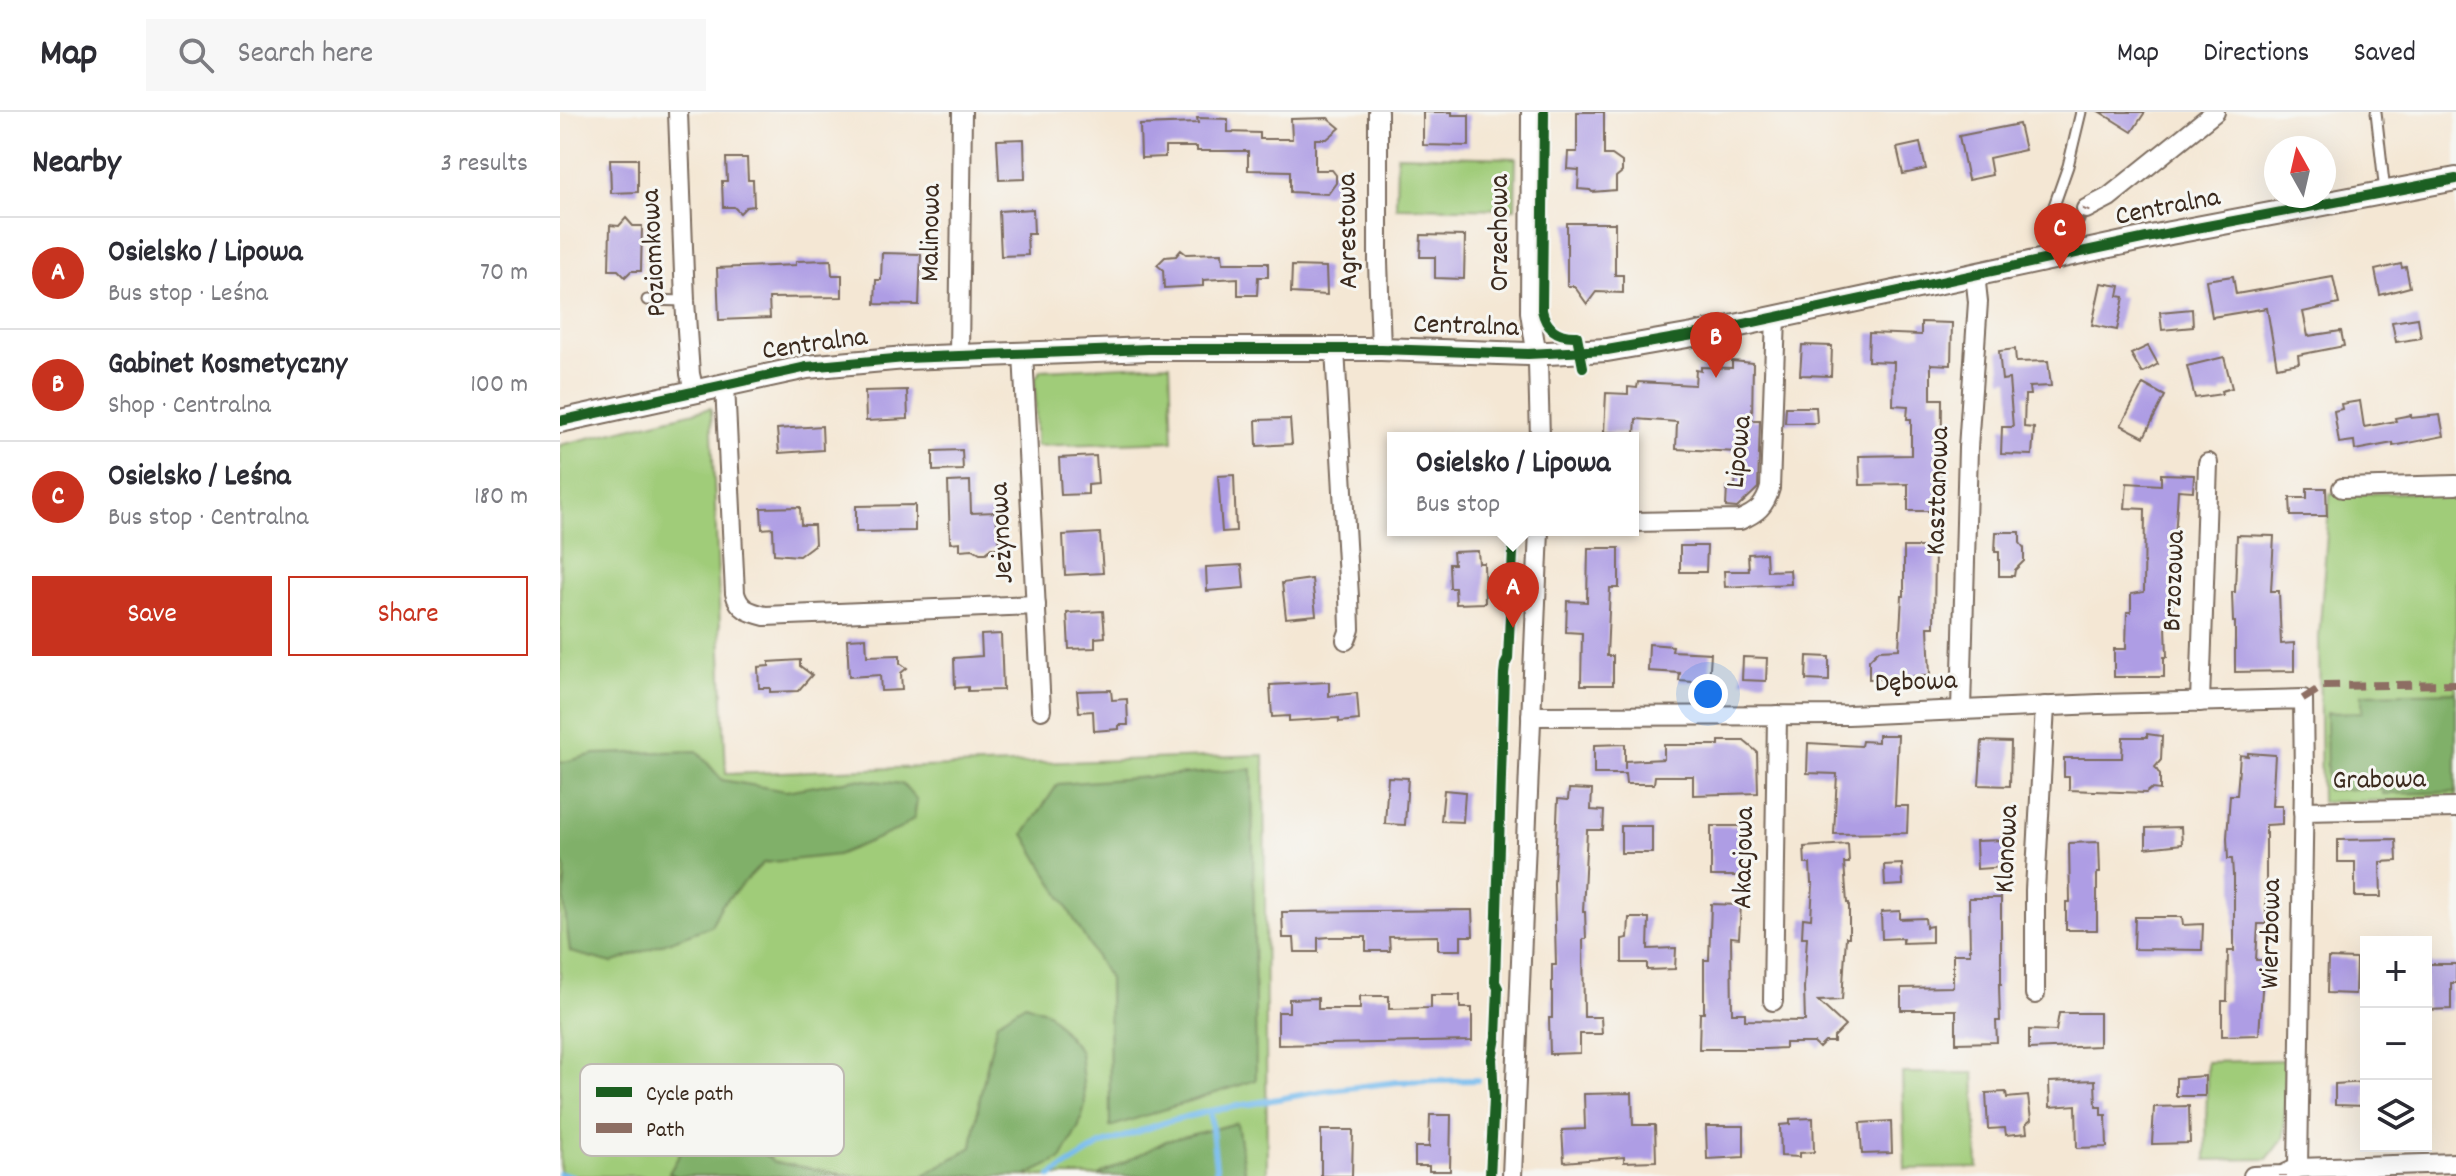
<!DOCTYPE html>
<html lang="en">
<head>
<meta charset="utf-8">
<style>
  body { margin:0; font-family:Dekko,sans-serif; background:#f7f7f7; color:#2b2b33 }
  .controls { position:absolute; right:24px; bottom:24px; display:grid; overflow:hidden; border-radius:0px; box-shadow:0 8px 32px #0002 }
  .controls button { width:72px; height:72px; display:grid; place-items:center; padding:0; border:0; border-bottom:2px solid #e1e1e2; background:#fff; color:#2b2b33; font:40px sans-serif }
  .compass { position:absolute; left:1704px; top:24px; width:72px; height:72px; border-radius:50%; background:#fff; box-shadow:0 8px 32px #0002; rotate:352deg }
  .you { position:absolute; left:1148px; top:582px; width:28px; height:28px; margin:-20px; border:6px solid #fff; border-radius:50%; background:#1a73e8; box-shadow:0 0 0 12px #1a73e833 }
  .badge { display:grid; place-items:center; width:52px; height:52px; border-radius:50%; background:#c8321e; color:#fff; font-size:26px; font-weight:700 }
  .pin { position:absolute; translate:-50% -66px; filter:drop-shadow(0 2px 4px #0008) }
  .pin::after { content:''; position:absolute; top:42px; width:28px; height:24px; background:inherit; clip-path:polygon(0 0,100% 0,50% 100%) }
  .popup { position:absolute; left:827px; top:320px; width:252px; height:104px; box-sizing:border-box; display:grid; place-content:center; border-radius:0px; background:#fff; filter:drop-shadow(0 2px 6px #0005); font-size:26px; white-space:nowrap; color:#7c7c81 }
  .popup b { font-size:30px; color:#2b2b33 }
  .popup::after { content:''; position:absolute; left:50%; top:100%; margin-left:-16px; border:16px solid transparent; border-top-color:#fff }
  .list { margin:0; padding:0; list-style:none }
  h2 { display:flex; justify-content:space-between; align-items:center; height:104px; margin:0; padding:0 32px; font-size:34px }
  h2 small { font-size:26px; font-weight:400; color:#7c7c81 }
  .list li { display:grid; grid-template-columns:52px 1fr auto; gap:24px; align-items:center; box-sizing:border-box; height:112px; padding:0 32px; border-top:2px solid #e1e1e2 }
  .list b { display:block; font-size:30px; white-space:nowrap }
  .list p { margin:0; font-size:26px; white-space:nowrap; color:#7c7c81 }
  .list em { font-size:26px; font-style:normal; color:#7c7c81 }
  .actions { display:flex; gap:16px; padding:24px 32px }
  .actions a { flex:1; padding:18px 0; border:2px solid #c8321e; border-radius:0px; text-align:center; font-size:28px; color:#c8321e }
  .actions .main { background:#c8321e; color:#fff }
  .icon { flex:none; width:44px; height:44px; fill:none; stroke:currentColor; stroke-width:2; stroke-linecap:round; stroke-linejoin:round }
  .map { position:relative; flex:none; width:1896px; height:1064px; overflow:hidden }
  header { display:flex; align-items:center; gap:48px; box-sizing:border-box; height:112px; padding:0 40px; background:#fff; border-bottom:2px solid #e1e1e2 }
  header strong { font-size:38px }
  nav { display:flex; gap:44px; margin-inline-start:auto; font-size:28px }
  .search { width:560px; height:72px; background:#f7f7f7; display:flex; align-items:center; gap:20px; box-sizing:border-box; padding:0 28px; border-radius:0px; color:#7c7c81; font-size:30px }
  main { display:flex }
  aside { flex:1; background:#fff }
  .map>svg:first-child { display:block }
</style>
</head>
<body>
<header>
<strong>Map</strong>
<div class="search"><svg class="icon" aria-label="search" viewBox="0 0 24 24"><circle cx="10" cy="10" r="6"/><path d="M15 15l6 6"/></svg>Search here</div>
<nav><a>Map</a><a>Directions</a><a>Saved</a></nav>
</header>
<main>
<aside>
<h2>Nearby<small>3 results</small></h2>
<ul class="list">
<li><span class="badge">A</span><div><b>Osielsko / Lipowa</b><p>Bus stop · Leśna</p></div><em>70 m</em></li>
<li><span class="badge">B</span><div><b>Gabinet Kosmetyczny</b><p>Shop · Centralna</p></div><em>100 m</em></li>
<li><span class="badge">C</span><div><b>Osielsko / Leśna</b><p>Bus stop · Centralna</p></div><em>180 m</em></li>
</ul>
<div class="actions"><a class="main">Save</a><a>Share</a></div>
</aside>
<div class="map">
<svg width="1896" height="1064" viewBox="0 0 1896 1064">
  <rect width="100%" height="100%" fill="#f6f6f2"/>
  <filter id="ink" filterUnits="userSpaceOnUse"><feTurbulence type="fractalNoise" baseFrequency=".0125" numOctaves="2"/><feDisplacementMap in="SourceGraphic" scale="16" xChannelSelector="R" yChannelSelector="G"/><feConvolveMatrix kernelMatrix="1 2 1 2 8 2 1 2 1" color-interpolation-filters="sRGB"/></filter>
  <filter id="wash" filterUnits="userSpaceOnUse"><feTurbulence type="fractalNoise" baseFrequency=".006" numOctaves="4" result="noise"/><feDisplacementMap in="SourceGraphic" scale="32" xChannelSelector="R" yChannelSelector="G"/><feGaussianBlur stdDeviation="1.8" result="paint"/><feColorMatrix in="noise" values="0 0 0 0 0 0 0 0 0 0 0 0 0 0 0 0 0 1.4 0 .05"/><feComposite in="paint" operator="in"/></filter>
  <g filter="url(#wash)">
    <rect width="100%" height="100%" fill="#f4e7d4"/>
    <g fill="#a0cc79" stroke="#6e7b4c" stroke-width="2">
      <path d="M837 43 956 46 955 97 836 95Z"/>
      <path d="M610 252 613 329 476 334 475 267 481 258Z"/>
      <path d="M151 296 166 662 704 643 707 1064H10L0 1059V333Z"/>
      <path d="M1896 380V687L1761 690 1759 526 1770 382Z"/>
      <path d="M1725 948 1724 1025 1707 1047 1646 1048 1647 950Z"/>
      <path d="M1342 961H1414L1418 1056 1345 1057Z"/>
    </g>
    <g fill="#80b069" stroke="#5e6d44" stroke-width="2">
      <path d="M1896 580V680L1823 682V676L1767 678 1766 601 1802 600V582Z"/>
      <path d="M137 639 162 668 226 679 296 667 343 672 357 688 354 706 340 717 277 743 203 751 161 794 151 814 52 851 10 840 4 792 5 756 0 745V651L35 642Z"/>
      <path d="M692 657 696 968 550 1015 549 867 464 722 498 672Z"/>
      <path d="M465 892 488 900 520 939 525 993 519 1014 501 1047 466 1064H362L412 1035 420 985 437 910Z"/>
      <path d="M677 1011 685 1064H538L606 1029Z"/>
      <path d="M160 1013 187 1028 214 1050 295 1064H116L109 1061 124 1035Z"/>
    </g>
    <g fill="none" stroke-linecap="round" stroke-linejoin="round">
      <g stroke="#77bcee" stroke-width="6">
        <path d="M650 999 657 1064"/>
        <path d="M0 1062 12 1064"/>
        <path d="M491 1064 540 1033 606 1010 650 999 763 979 837 970 917 968"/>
      </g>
    </g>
    <g id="blocks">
      <g fill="#ae9de4">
        <path d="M863 0H892V3H909V34L863 33Z"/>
        <path d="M1017 0H1044V43H1052L1062 50V60L1056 65V78L1032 80 1030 78 1018 77 1019 58 1007 57 1008 40H1017Z"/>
        <path d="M1540 0H1585L1572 20Z"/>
        <path d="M637 6 668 7V20L700 21V27H732L731 7 768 6 780 16 767 27H755V58H772L776 63V71L768 82 730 80V59L688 58V39H637V35H605V45L581 46 580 13 638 11Z"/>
        <path d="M1459 12 1465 38 1429 46 1432 63 1408 68 1399 24Z"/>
        <path d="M464 27 465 67 439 68 437 28Z"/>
        <path d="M1360 31 1366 57 1343 62 1337 36Z"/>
        <path d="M166 46H187L188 68H193L194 94 186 95 180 101 174 95H163L162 69H167Z"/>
        <path d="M50 47H78V80L51 81Z"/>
        <path d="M473 97 474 122H467L468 143 441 144 439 99Z"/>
        <path d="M66 106 73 114H82L81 159H71L65 165 58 158H49L50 113 59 114Z"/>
        <path d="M1007 111H1055V163H1063V181L1036 180 1027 192 1014 174H1007Z"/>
        <path d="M861 123 905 124 904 167 875 166V145H860Z"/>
        <path d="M621 138 626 142 662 141 663 151H708V165H698L697 183H678V166L643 168V174L604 176 603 158 597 153 605 145 616 144Z"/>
        <path d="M322 141 361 142 359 193 315 192 316 168H321Z"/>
        <path d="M271 148 272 163H282V185L209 186 210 206 159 208 157 156 236 153V149Z"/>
        <path d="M1841 152 1842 156 1846 155 1850 175 1820 183 1815 158Z"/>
        <path d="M732 154 766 155 767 183 731 181Z"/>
        <path d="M1673 164 1676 182 1773 165 1779 192 1743 200 1748 224 1781 219 1784 234 1738 243 1739 251 1717 255 1707 196 1652 205 1646 168Z"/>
        <path d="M1541 171 1560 174 1558 184 1564 185 1557 218 1532 213Z"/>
        <path d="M1632 197 1633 215 1602 218 1600 200Z"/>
        <path d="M1858 206 1861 226 1836 230 1832 210Z"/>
        <path d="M1361 210 1392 211 1391 253 1371 252V287H1382L1381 399H1348V372L1300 373 1299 344 1351 343V307H1347L1348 294 1333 293 1334 250 1308 249 1309 221 1361 223Z"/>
        <path d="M1242 233 1272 234 1271 264 1240 263Z"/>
        <path d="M1588 234 1598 252 1582 261 1571 242Z"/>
        <path d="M1455 237 1456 250 1488 249 1491 274 1469 275 1470 283H1465L1464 315 1474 316 1472 343 1441 342 1442 315H1453L1449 267 1442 268 1439 239Z"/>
        <path d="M1664 245 1672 276 1661 279 1662 282 1635 286 1627 254Z"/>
        <path d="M1172 249 1193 251 1192 308H1200L1198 376 1177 396 1166 395 1167 375H1175L1178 340 1116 337 1117 310 1076 307 1075 322 1044 320 1046 281 1068 282V275L1077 276 1078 270 1135 273 1136 258 1141 259V255L1172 256Z"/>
        <path d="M1583 272 1605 284 1584 325 1561 313Z"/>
        <path d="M347 278 348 307 306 309 305 279Z"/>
        <path d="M1800 289 1804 315 1836 309 1835 306 1851 303V306L1880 303 1884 324 1833 334V331L1795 338 1794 329 1779 331 1774 299 1782 297 1781 292Z"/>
        <path d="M1226 295H1256L1257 311H1225Z"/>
        <path d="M730 307 732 332 697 334 696 308Z"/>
        <path d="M262 314 263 338 219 341 217 317Z"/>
        <path d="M402 338 403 358 373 359V339Z"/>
        <path d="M536 344 538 372 528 373V382L501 383 499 346Z"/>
        <path d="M1601 362 1634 363 1633 379 1618 378 1615 427H1617L1616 455H1612L1613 513H1606L1607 545H1604V565H1554V537H1566L1567 500H1571V482L1584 480 1585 397 1565 396 1567 371 1601 373Z"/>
        <path d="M674 363 676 419 662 420 658 364Z"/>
        <path d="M410 369 411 401 436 400 439 436H432L426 441H420L413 437 400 438V430L390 431 388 370Z"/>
        <path d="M1747 376H1766L1767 404H1731L1730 386H1747Z"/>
        <path d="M355 393V419L296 420V394Z"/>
        <path d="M240 395 241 413H254L255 432 239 444 214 442 213 416 202 417 201 396Z"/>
        <path d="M1436 420H1460V431L1464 436V449L1455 458 1454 464H1439V440H1435Z"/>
        <path d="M540 421 543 461 505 463 503 423Z"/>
        <path d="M1677 423 1714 424 1711 479H1719L1721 532 1734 531V559L1675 560V510H1673L1672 480H1675Z"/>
        <path d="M1120 434H1147L1146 460H1120Z"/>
        <path d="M1344 435H1375L1374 515H1368L1370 564H1354V566L1309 567V548L1319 538 1339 537 1342 484H1344Z"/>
        <path d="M1028 436H1059V476H1050L1047 544H1053V573H1021L1022 521 1006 520 1007 489 1027 490Z"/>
        <path d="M918 439 919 451H924L925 491 896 492 895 476H890L889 452H894L893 440Z"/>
        <path d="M1206 441 1207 459 1230 458 1231 472 1165 475 1164 459H1189L1188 442Z"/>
        <path d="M682 453 684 476 647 479 646 455Z"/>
        <path d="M752 467 756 503 726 506 722 471Z"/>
        <path d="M543 499 545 525 535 526V536L509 537 507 501Z"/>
        <path d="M441 522 443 578 408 579V575L395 576 394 546 422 544 421 523Z"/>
        <path d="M306 526 307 544 340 543V551L347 556 341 561 342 578 321 579 320 563 289 565 287 527Z"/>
        <path d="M1089 532 1113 534 1112 539 1151 541 1149 571 1119 569 1120 561 1088 559Z"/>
        <path d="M1247 544 1269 545V569L1246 568Z"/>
        <path d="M1183 545 1207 546 1206 569 1182 568Z"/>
        <path d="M240 548V554L252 563 238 579 210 580V576H199L198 555 209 554V550Z"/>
        <path d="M769 570V584L797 581 799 608 779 610V606L729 609V604L712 605 710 573Z"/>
        <path d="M551 578 552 588 567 587 568 613H559V617L534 619 533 599 519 600 517 579Z"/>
        <path d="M1587 622 1602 624 1601 648 1595 655 1600 663V678L1591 677 1586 681 1509 678V665H1504V646H1562L1563 625H1587Z"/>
        <path d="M1318 623H1338L1335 694H1348L1347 721 1274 722 1277 662 1247 661 1248 631 1301 634 1302 629 1318 630Z"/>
        <path d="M1159 629H1184L1197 640 1198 681 1133 683V664H1095L1094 672H1066L1065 662H1034V633L1065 632V658V649L1104 647V633H1159Z"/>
        <path d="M1422 629 1451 630 1450 674 1419 673Z"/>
        <path d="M1688 641 1715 643 1712 694H1722V712L1706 713V812H1698L1696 848H1704L1699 923 1662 924V889H1667L1668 839H1674V763H1673L1672 747H1668L1667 726 1670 683H1677L1680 643 1688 644Z"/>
        <path d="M828 665 848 666 845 713 825 712Z"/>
        <path d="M1009 677 1032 678 1031 698 1044 699 1043 718H1027L1023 800H1025L1026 827H1023L1024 905H1041L1042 922H1020V941L990 942 989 906H992V853H996L994 772 998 687 1008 688Z"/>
        <path d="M884 678 905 680 903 710 881 709Z"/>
        <rect x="1061" y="714" width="31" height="27"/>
        <rect x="1151" y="714" width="33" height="50"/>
        <path d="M1621 715 1622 732 1586 736V716Z"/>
        <path d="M1836 727 1837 749 1820 750 1821 785H1795V750H1778V728Z"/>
        <path d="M1445 728 1446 755 1417 757 1416 729Z"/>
        <path d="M1539 730 1540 761H1537V818H1506V790H1510L1509 731Z"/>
        <path d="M1288 732 1289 751H1284L1287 791H1289V825H1286L1282 888 1258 889 1285 914 1274 925V930H1265L1259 936 1254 931H1225V936L1205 937H1139L1140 901H1144V848H1149L1151 792 1181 793 1179 826 1171 825 1172 901H1185V908L1245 909 1244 876 1247 825H1242L1243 806 1251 807 1253 771H1251L1250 752H1245L1244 735Z"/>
        <path d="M1342 752 1343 773 1325 774 1324 753Z"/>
        <path d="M1409 786H1441V872H1439L1440 909H1436L1437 930 1396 931V898H1341V876L1393 875V842H1410Z"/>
        <path d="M912 798 913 824H901V838H878V824L829 825 830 839H806V825H770L758 826V840H735L734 826H723L722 800Z"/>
        <path d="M1340 799V807L1365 806 1366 815 1372 814V830L1342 831 1343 826 1322 827 1321 800Z"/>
        <path d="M1575 805H1622L1623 813 1643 812 1642 838 1574 837Z"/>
        <path d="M1069 806H1089L1088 837 1116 836 1115 857 1087 858V851H1062V827L1068 826Z"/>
        <path d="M1768 846 1796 847 1795 882 1767 881Z"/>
        <path d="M1866 852H1896V871H1891V897L1866 898Z"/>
        <path d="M871 883H900V896H912V929L718 933V900H729V887L758 886V897H800V884H829V897L871 896Z"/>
        <path d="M1499 901H1539V934L1469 937V918L1496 919Z"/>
        <path d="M1645 964V984H1616V966Z"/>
        <path d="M1535 968 1536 995H1541V1003H1546L1547 1035 1517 1036 1516 993 1490 995 1489 970Z"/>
        <path d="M1806 970V994L1775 993V972Z"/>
        <path d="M1446 980 1447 986 1468 984 1471 1008 1466 1012 1467 1021 1446 1023 1445 1016 1428 1017 1426 981Z"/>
        <path d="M1072 981 1073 1013H1095L1096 1049 1064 1050V1045L1004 1050 1002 1018 1025 1017 1024 982Z"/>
        <path d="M1629 994 1630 1031 1592 1032 1594 995Z"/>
        <path d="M870 1003H891L890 1059H869V1054H855V1035H869Z"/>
        <path d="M1253 1006 1254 1040 1240 1041V1045L1221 1044 1220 1013 1230 1012V1007Z"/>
        <path d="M1331 1009 1332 1041 1302 1042 1300 1011Z"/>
        <path d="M1146 1014H1184V1045L1147 1047Z"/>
        <path d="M761 1018H793L792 1064H761Z"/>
      </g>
    </g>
  </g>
  <g filter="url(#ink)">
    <use href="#blocks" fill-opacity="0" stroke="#7c6c5e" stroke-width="2"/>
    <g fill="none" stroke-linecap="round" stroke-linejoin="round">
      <g stroke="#7c6c5e" stroke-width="13">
        <g id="service">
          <path d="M1816 0 1825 80"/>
          <path d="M1496 145 1490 105 1508 54 1521 0"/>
          <path d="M87 188 125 189"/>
        </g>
      </g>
      <g stroke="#7c6c5e" stroke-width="22">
        <g id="minor">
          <path d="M118 0 125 189 130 262 134 279"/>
          <path d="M818 0V150L821 237"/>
          <path d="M971 0 970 200 978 251 980 326"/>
          <path d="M1526 97 1549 85 1655 0"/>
          <path d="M775 237 789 485 790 517 786 528"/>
          <path d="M463 241 481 598"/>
          <path d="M399 243 402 0"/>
          <path d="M165 273 175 481C179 497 189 500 205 504L476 493"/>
          <path d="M1782 376 1896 373"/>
          <path d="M1073 410 1180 408C1197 401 1205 394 1210 376L1216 205"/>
          <path d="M1640 590 1648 351"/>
          <path d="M1401 598 1408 336 1418 190 1415 162"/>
          <path d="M971 604 1288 603 1539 592 1743 587 1744 667 1738 1056"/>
          <path d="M1743 699 1896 696"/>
          <path d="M1475 882V778L1485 594"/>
          <path d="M1213 889 1217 603"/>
          <path d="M952 1064 979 418"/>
          <path d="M1693 1064 1723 1063 1738 1056 1896 1051"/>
        </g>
      </g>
      <g stroke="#7c6c5e" stroke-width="26">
        <path id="tertiary" d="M0 309 247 255 345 246 589 237H821L968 242 1047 238 1133 223 1610 121 1896 67"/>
      </g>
      <use href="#service" stroke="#fff" stroke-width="9"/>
      <use href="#minor" stroke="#fff" stroke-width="18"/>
      <use href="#tertiary" stroke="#fff" stroke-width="22"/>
      <g stroke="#8d6e63" stroke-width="8" stroke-dasharray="16 8" stroke-linecap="butt">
        <path d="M1512 141 1509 125 1518 117 1526 97"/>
        <path d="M1743 587 1763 574 1896 572"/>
        <path d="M1723 1064V1063"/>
      </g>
      <g stroke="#f6f6f2" stroke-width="15">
        <g id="cycleway">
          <path d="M984 0 982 198C986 217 998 225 1017 224L1023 255"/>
          <path d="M0 309 247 255 345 246 589 237H821L968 242 1047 238 1133 223 1610 121 1896 67"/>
          <path d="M930 1064 934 987 932 947 936 925 938 876 935 870 944 562 945 553 948 547 954 418"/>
        </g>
      </g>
      <use href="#cycleway" stroke="#1b5e20" stroke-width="10"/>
    </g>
  </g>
  <g text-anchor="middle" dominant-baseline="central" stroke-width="6" stroke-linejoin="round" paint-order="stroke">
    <g font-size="28" fill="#3b2a1e" stroke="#f6f6f2">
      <text transform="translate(1608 97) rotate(-11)">Centralna</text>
      <text transform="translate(790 119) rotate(-91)">Agrestowa</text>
      <text transform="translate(373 121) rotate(-89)">Malinowa</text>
      <text transform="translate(942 121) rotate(-90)">Orzechowa</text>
      <text transform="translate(96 141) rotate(-93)">Poziomkowa</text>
      <text transform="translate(906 216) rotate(2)">Centralna</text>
      <text transform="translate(255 234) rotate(-8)">Centralna</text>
      <text transform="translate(1181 340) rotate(-84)">Lipowa</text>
      <text transform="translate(1380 379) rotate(-88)">Kasztanowa</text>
      <text transform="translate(444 421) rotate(-93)">Jeżynowa</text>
      <text transform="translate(1616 469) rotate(-88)">Brzozowa</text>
      <text transform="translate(1356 572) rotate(-2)">Dębowa</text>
      <text transform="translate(1819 670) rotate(-1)">Grabowa</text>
      <text transform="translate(1449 737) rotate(-87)">Klonowa</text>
      <text transform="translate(1186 746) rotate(-89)">Akacjowa</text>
      <text transform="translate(1713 822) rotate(-89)">Wierzbowa</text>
    </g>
  </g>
  <rect x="20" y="952" width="264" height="92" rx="12" fill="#f6f6f2" stroke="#beb9b2" stroke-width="2"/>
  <rect x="36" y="975" width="36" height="10" fill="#1b5e20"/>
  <rect x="36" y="1011" width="36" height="10" fill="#8d6e63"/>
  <g font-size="22" fill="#3b2a1e">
    <text x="86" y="988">Cycle path</text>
    <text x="86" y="1024">Path</text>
  </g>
</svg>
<div class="controls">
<button>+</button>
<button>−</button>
<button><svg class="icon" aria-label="layers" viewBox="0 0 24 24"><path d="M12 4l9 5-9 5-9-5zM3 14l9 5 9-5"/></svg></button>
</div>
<svg class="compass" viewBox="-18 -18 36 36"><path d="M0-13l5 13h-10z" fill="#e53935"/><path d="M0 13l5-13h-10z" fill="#7c7c81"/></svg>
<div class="you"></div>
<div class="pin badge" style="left:953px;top:516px">A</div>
<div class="popup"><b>Osielsko / Lipowa</b>Bus stop</div>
<div class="pin badge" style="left:1156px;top:266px">B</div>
<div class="pin badge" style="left:1500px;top:157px">C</div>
</div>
</main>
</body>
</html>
